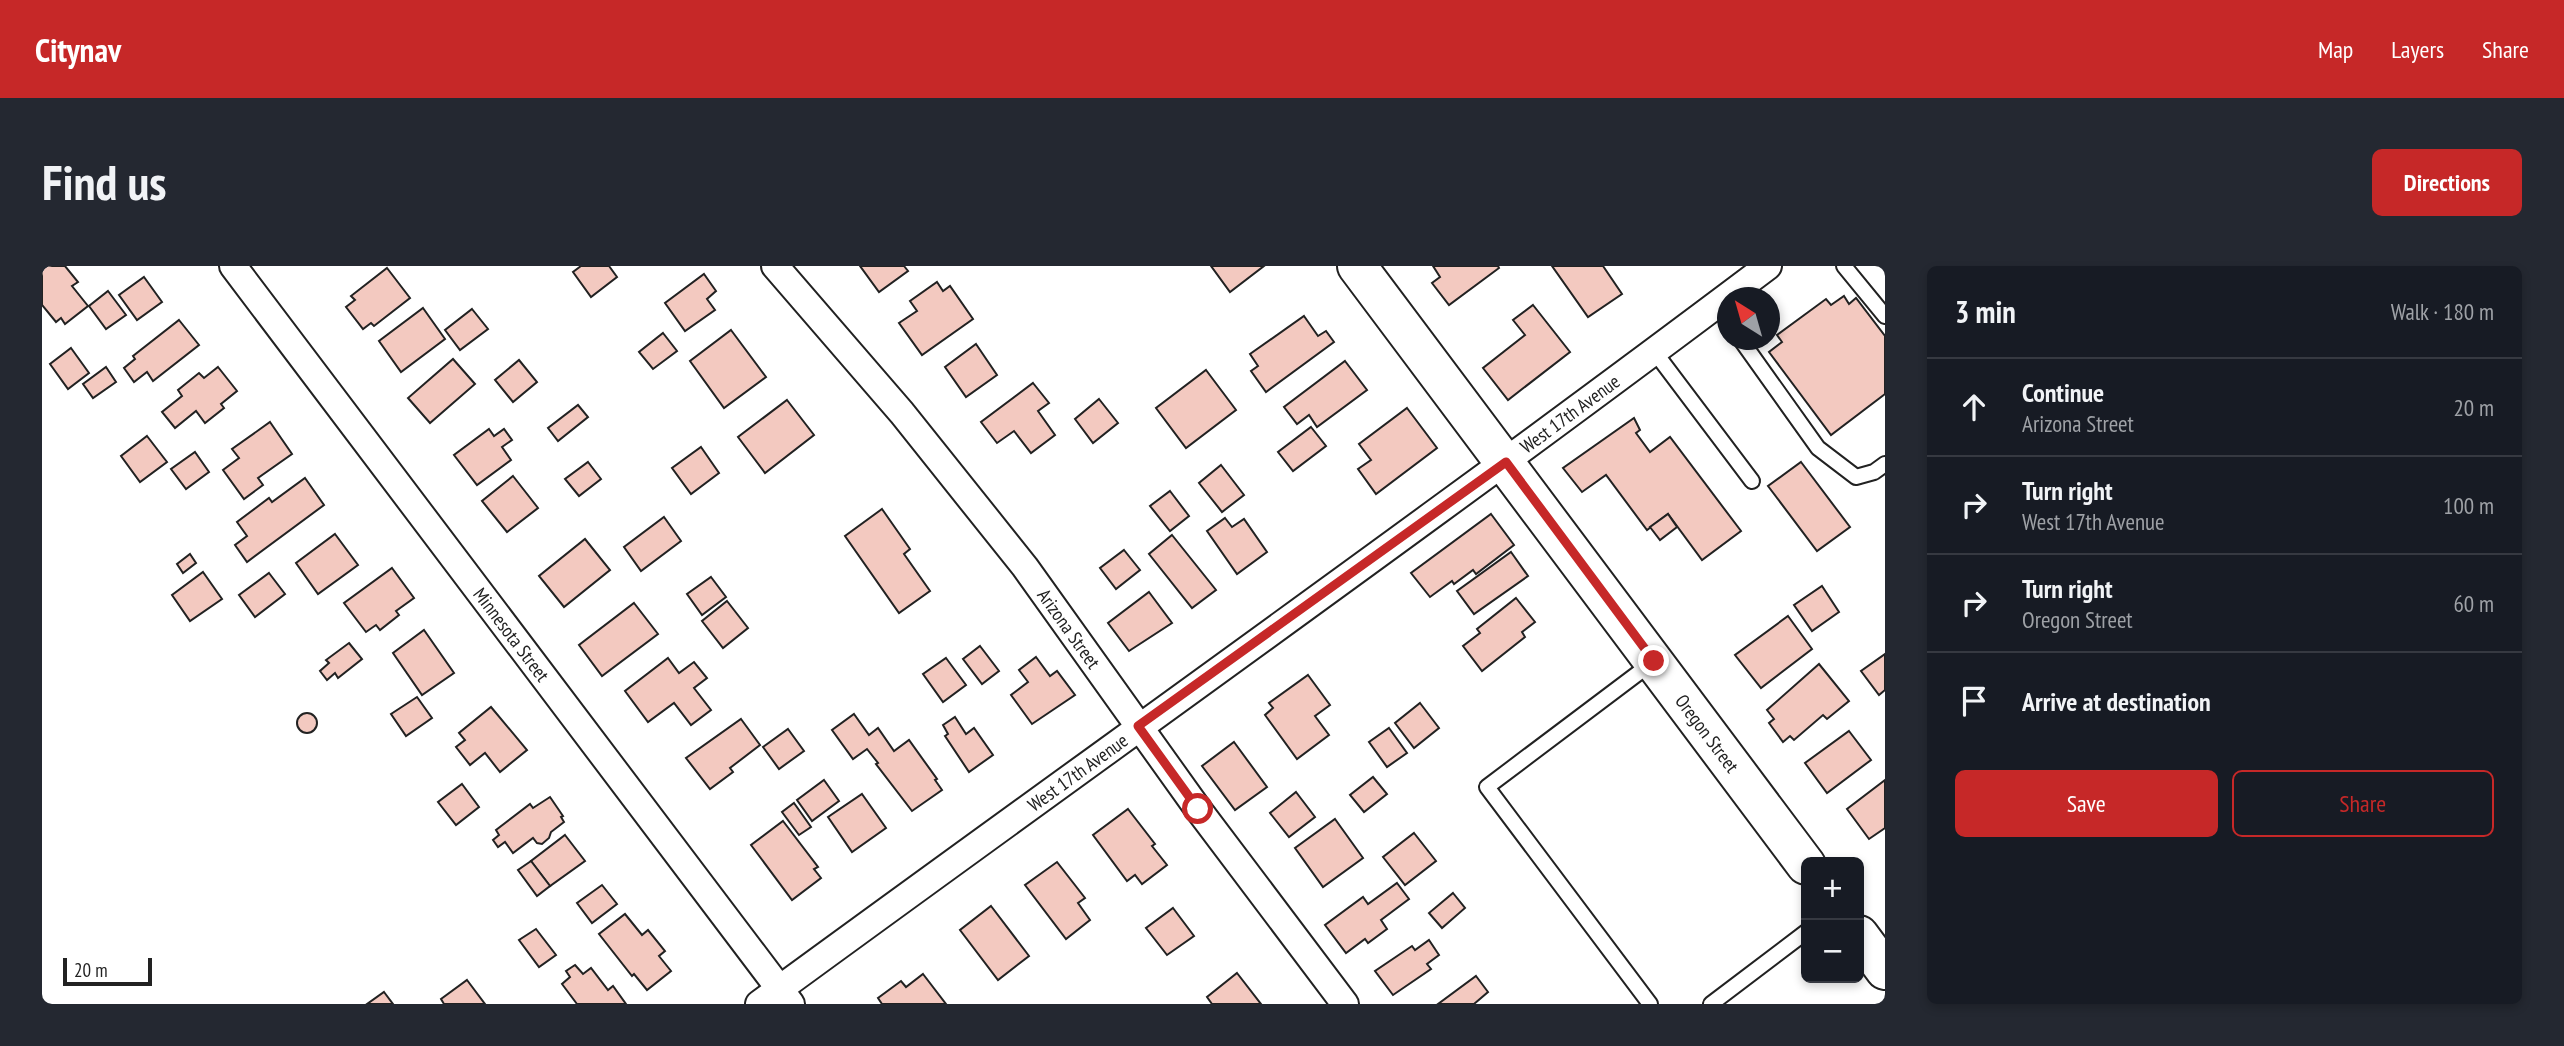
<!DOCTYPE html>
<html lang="en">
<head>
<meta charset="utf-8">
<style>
  body { margin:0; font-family:"PT Sans Narrow",sans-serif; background:#242831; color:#f1f3f6 }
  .controls { position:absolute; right:21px; bottom:21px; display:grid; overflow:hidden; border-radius:10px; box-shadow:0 4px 10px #0003 }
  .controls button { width:63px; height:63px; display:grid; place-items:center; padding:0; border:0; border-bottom:2px solid #363941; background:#171b24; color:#f1f3f6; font:35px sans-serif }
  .compass { position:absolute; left:1675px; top:21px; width:63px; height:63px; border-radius:50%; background:#171b24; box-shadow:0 4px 10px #0003; rotate:323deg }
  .scale { position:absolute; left:21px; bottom:18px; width:89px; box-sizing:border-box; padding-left:7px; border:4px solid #222; border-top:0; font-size:19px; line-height:24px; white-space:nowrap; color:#222; -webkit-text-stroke:5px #fff; paint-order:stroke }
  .stop { position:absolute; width:21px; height:21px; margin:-16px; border:5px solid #c62828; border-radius:50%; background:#fff }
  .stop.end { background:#c62828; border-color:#fff; box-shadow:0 2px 7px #0008 }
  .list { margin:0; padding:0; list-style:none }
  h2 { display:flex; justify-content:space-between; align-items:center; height:91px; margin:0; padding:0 28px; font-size:30px }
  h2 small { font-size:23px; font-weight:400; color:#9ea1a6 }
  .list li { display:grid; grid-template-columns:46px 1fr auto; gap:21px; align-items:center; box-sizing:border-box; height:98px; padding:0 28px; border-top:2px solid #363941 }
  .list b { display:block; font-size:26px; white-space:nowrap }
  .list p { margin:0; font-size:23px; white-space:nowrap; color:#9ea1a6 }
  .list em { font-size:23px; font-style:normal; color:#9ea1a6 }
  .actions { display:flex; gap:14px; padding:21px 28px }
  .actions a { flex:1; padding:16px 0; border:2px solid #c62828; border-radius:10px; text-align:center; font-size:24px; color:#c62828 }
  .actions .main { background:#c62828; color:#fff }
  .icon { flex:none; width:38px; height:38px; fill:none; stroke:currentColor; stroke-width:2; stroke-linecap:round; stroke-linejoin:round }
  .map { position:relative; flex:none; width:1843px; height:738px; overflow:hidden; border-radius:10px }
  header { display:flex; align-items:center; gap:42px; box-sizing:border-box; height:98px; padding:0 35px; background:#c62828; color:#fff }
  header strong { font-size:33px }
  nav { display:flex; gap:38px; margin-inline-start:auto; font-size:24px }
  .intro { display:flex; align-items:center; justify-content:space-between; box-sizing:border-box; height:168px; padding:0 42px }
  h1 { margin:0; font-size:49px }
  .button { padding:18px 32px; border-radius:10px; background:#c62828; color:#fff; font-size:24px; font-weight:700 }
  main { display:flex; gap:42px; padding:0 42px }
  aside { flex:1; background:#171b24; border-radius:10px; box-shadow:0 4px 10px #0003 }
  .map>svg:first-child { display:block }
</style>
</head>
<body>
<header>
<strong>Citynav</strong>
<nav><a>Map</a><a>Layers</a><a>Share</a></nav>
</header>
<div class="intro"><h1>Find us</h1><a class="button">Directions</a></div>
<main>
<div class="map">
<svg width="1843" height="738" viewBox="0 0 1843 738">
  <rect width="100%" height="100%" fill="#fff"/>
  <g fill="#f3c9c0" stroke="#222" stroke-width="2">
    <path d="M0 0H23L36 16 30 20 46 40 23 58 19 52 14 56 0 39Z"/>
    <path d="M539 0H567L575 11 549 31 531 6Z"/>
    <path d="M818 0H862L866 5 837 26Z"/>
    <path d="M1169 0H1222L1188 26Z"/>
    <path d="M1391 0H1456L1457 2 1407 39 1390 17 1398 11Z"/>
    <path d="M1510 0H1561L1580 28 1546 51Z"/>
    <path d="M345 2 368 32 332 60 329 57 321 63 304 41 313 34 309 30Z"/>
    <path d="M662 8 674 25 665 33 673 44 643 65 623 37Z"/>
    <path d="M102 11 120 36 95 54 77 29Z"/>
    <path d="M895 16 901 25 908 20 931 53 880 89 857 57 875 45 868 35Z"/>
    <path d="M66 25 84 49 64 63 47 40Z"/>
    <path d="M1802 30 1807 38 1814 32 1843 70V128L1789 169 1727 86 1740 76 1735 69 1784 33 1789 39Z"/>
    <path d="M1491 39 1528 86 1466 134 1441 102 1483 69 1471 54Z"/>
    <path d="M381 42 403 73 359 106 337 75Z"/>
    <path d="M430 43 446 63 418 84 403 64Z"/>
    <path d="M1262 50 1276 70 1284 65 1292 76 1224 126 1209 105 1216 100 1208 88Z"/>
    <path d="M137 54 157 79 111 115 105 106 92 116 82 102 93 93 91 90Z"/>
    <path d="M689 64 724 111 682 142 648 95Z"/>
    <path d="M621 67 635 85 611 103 597 86Z"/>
    <path d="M934 78 955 109 924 131 903 101Z"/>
    <path d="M29 82 47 107 26 123 8 98Z"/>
    <path d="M411 93 433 118 388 157 366 132Z"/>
    <path d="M477 94 495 116 471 136 453 114Z"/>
    <path d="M1303 95 1325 124 1275 161 1267 149 1255 158 1242 141Z"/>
    <path d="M64 101 74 116 51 132 41 118Z"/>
    <path d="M176 101 195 125 179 138 182 142 163 157 154 145 133 162 120 146 140 130 136 124 157 107 162 112Z"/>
    <path d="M1164 104 1194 144 1144 182 1114 142Z"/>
    <path d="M991 117 1007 137 996 145 1013 169 989 187 972 165 955 177 939 156Z"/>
    <path d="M1057 133 1076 157 1051 177 1033 153Z"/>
    <path d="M745 134 772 169 723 207 696 171Z"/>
    <path d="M536 139 546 151 516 175 506 162Z"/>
    <path d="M1365 142 1395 182 1334 228 1316 203 1329 194 1317 178Z"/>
    <path d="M1592 152 1598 164 1594 167 1608 186 1628 171 1699 265 1660 294 1626 248 1605 264 1564 209 1540 226 1521 202Z"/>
    <path d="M228 156 250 188 216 212 221 219 202 233 181 204 197 192 190 183Z"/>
    <path d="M1269 161 1284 180 1251 205 1236 186Z"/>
    <path d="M447 163 452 170 462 163 470 174 460 181 469 194 435 219 412 189Z"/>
    <path d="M105 170 125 196 98 216 79 190Z"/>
    <path d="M659 181 677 207 649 228 630 202Z"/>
    <path d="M153 186 167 206 144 223 129 203Z"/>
    <path d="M546 196 559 213 537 230 523 213Z"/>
    <path d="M1759 196 1808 261 1775 285 1726 220Z"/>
    <path d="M1179 199 1202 229 1180 246 1157 217Z"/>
    <path d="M471 210 496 242 465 266 440 235Z"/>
    <path d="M263 212 282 239 205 296 193 279 205 270 195 256 227 232 230 236Z"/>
    <path d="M1128 225 1147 250 1128 265 1108 240Z"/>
    <path d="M840 243 868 283 862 288 888 325 857 347 803 270Z"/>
    <path d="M1449 248 1472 279 1434 308 1431 304 1412 318 1410 315 1388 331 1369 307Z"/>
    <path d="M1626 248 1635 261 1618 274 1608 261Z"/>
    <path d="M622 251 639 275 599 305 582 281Z"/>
    <path d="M1183 252 1190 261 1202 253 1225 286 1195 308 1165 265Z"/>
    <path d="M293 268 316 299 276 328 254 297Z"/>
    <path d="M1130 269 1174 324 1150 342 1107 288Z"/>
    <path d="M543 273 568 304 522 341 497 310Z"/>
    <path d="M1082 284 1098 304 1074 323 1058 302Z"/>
    <path d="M1469 286 1486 310 1432 348 1415 325Z"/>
    <path d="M148 288 154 297 141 307 135 298Z"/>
    <path d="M350 302 372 332 354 345 357 349 338 364 334 359 324 366 302 337Z"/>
    <path d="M161 306 180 333 148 355 130 329Z"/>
    <path d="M227 307 243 328 213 351 197 329Z"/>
    <path d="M669 311 684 331 660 349 645 328Z"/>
    <path d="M1780 320 1797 346 1770 365 1752 339Z"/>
    <path d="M1107 326 1130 357 1087 385 1066 357Z"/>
    <path d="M1474 332 1493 356 1480 366 1483 371 1440 405 1421 380 1438 367 1435 363Z"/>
    <path d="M685 335 706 362 681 382 660 355Z"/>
    <path d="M592 337 616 368 560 410 537 379Z"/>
    <path d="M1746 350 1770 383 1719 422 1693 389Z"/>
    <path d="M382 364 412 407 380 429 351 387Z"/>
    <path d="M307 377 320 393 296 412 293 407 285 414 278 405 287 397 284 394Z"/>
    <path d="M938 380 957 405 940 418 921 393Z"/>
    <path d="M1843 388V424L1837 429 1819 405Z"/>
    <path d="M994 391 1008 410 1015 405 1033 429 990 458 969 429 986 416 977 404Z"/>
    <path d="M626 392 637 407 652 396 665 412 652 422 669 444 649 459 632 437 606 456 583 425Z"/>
    <path d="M904 392 924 419 901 436 881 408Z"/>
    <path d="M1777 398 1807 435 1785 453 1781 449 1752 474 1748 470 1741 476 1727 457 1732 453 1725 444Z"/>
    <path d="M1266 409 1288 439 1273 450 1287 469 1255 493 1223 449 1231 442 1227 437Z"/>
    <path d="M375 431 390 452 364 470 349 448Z"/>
    <path d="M1378 437 1397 462 1372 482 1353 457Z"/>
    <path d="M449 441 485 484 458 506 443 487 428 499 414 481 423 474 417 467Z"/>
    <circle cx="265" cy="457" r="10"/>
    <path d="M812 448 827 469 836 462 852 485 867 474 895 513 893 514 900 524 870 545 834 498 836 497 825 483 811 493 790 464Z"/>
    <path d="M913 451 924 468 932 462 951 489 927 506 903 470 906 468 901 459Z"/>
    <path d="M699 453 718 479 688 502 691 506 668 523 644 492Z"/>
    <path d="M1347 462 1365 487 1345 501 1327 476Z"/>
    <path d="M746 463 762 485 737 503 721 481Z"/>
    <path d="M1807 465 1829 494 1785 527 1763 497Z"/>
    <path d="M1192 476 1225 521 1193 544 1160 500Z"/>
    <path d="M1331 511 1345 528 1322 546 1308 529Z"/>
    <path d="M782 514 797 535 770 555 755 534Z"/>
    <path d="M1843 514V562L1827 573 1805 543Z"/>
    <path d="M420 518 437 541 414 559 396 536Z"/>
    <path d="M1254 526 1273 551 1247 571 1228 547Z"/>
    <path d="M820 528 844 562 810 586 786 551Z"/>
    <path d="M508 531 521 550 519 551 522 556 509 566 507 572 500 578 495 577 491 572 471 587 463 576 456 581 451 574 457 569 454 564 488 538 491 542Z"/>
    <path d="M752 537 769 561 757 569 740 546Z"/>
    <path d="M1086 543 1113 578 1110 580 1125 599 1100 618 1093 609 1085 615 1051 569Z"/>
    <path d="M1293 553 1321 592 1281 621 1253 582Z"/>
    <path d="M741 555 776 601 772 603 779 612 750 634 709 579Z"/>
    <path d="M1372 567 1394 595 1363 619 1341 591Z"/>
    <path d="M523 569 543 595 508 620 489 595Z"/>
    <path d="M489 595 508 620 495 630 476 604Z"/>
    <path d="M1015 596 1043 632 1036 637 1048 654 1024 673 983 619Z"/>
    <path d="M1355 617 1367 633 1339 654 1345 663 1326 677 1323 673 1304 687 1283 659 1321 631 1326 638Z"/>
    <path d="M560 619 575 638 550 657 535 637Z"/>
    <path d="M1411 627 1423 642 1400 662 1387 647Z"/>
    <path d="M949 640 987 690 956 714 918 664Z"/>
    <path d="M1131 642 1152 670 1125 689 1104 662Z"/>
    <path d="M583 648 600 669 606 664 623 685 617 690 629 705 605 724 592 708 590 710 557 668Z"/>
    <path d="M494 663 514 689 497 701 477 674Z"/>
    <path d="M1387 674 1397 689 1385 698 1389 703 1351 729 1333 705 1370 680 1373 684Z"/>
    <path d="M533 699 541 708 549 702 566 724 571 720 584 738H535L520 718 528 711 524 705Z"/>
    <path d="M1195 707 1219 738H1170L1165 731Z"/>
    <path d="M881 708 904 738H840L836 732 859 715 864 721Z"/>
    <path d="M1434 710 1446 726 1432 738H1396Z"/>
    <path d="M425 714 443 738H402L399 733Z"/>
    <path d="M342 726 351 738H325Z"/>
  </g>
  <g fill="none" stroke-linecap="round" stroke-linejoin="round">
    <g stroke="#222" stroke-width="18">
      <g id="service">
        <path d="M1802 0 1843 50"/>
        <path d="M1674 39 1686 55"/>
        <path d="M1699 74 1776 182 1814 211 1832 206 1843 198"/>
        <path d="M1612 85 1710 215"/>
        <path d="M1608 738 1445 521 1611 396"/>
        <path d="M1669 738 1764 666"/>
      </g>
    </g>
    <g stroke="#222" stroke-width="30">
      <g id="minor">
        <path id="s1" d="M191 0 749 738"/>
        <path id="s2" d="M733 0 860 147 983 301 1156 543 1303 738"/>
        <path id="s3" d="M717 738C1053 492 1393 251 1726 0"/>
      </g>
    </g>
    <g stroke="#222" stroke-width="42">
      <g id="secondary">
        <path id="s4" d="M1315 0 1764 599"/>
        <path d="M1817 669 1843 704"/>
      </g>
    </g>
    <use href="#service" stroke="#fff" stroke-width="14"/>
    <use href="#minor" stroke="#fff" stroke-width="26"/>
    <use href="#secondary" stroke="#fff" stroke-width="38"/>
  </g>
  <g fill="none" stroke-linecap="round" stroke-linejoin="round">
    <path stroke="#c62828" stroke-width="9" d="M1156 543 1096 460 1464 196 1612 395"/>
  </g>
  <g text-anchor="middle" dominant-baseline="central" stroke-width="5" stroke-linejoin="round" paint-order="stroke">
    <g font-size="19" fill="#222" stroke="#fff">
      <text stroke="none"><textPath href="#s3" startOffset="1003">West 17th Avenue</textPath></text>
      <text stroke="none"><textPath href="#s2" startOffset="467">Arizona Street</textPath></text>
      <text stroke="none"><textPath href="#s1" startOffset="462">Minnesota Street</textPath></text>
      <text stroke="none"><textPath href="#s4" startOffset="584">Oregon Street</textPath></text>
      <text stroke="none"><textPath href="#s3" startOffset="394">West 17th Avenue</textPath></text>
    </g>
  </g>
</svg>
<div class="controls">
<button>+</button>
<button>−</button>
</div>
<svg class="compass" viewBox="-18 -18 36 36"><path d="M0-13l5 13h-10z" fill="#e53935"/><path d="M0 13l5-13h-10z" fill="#9ea1a6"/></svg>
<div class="scale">20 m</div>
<div class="stop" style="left:1156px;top:543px"></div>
<div class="stop end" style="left:1612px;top:395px"></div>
</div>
<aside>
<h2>3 min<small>Walk · 180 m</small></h2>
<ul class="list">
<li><svg class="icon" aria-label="ahead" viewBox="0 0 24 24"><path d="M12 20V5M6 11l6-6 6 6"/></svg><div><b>Continue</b><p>Arizona Street</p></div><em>20 m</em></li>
<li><svg class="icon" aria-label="right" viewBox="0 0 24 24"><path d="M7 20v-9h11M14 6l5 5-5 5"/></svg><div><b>Turn right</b><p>West 17th Avenue</p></div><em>100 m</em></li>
<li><svg class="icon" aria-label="right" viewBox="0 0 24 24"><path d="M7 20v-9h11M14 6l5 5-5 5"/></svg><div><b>Turn right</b><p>Oregon Street</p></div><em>60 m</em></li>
<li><svg class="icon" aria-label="arrive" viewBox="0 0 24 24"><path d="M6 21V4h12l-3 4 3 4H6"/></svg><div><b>Arrive at destination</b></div></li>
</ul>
<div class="actions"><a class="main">Save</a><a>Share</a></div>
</aside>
</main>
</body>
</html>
